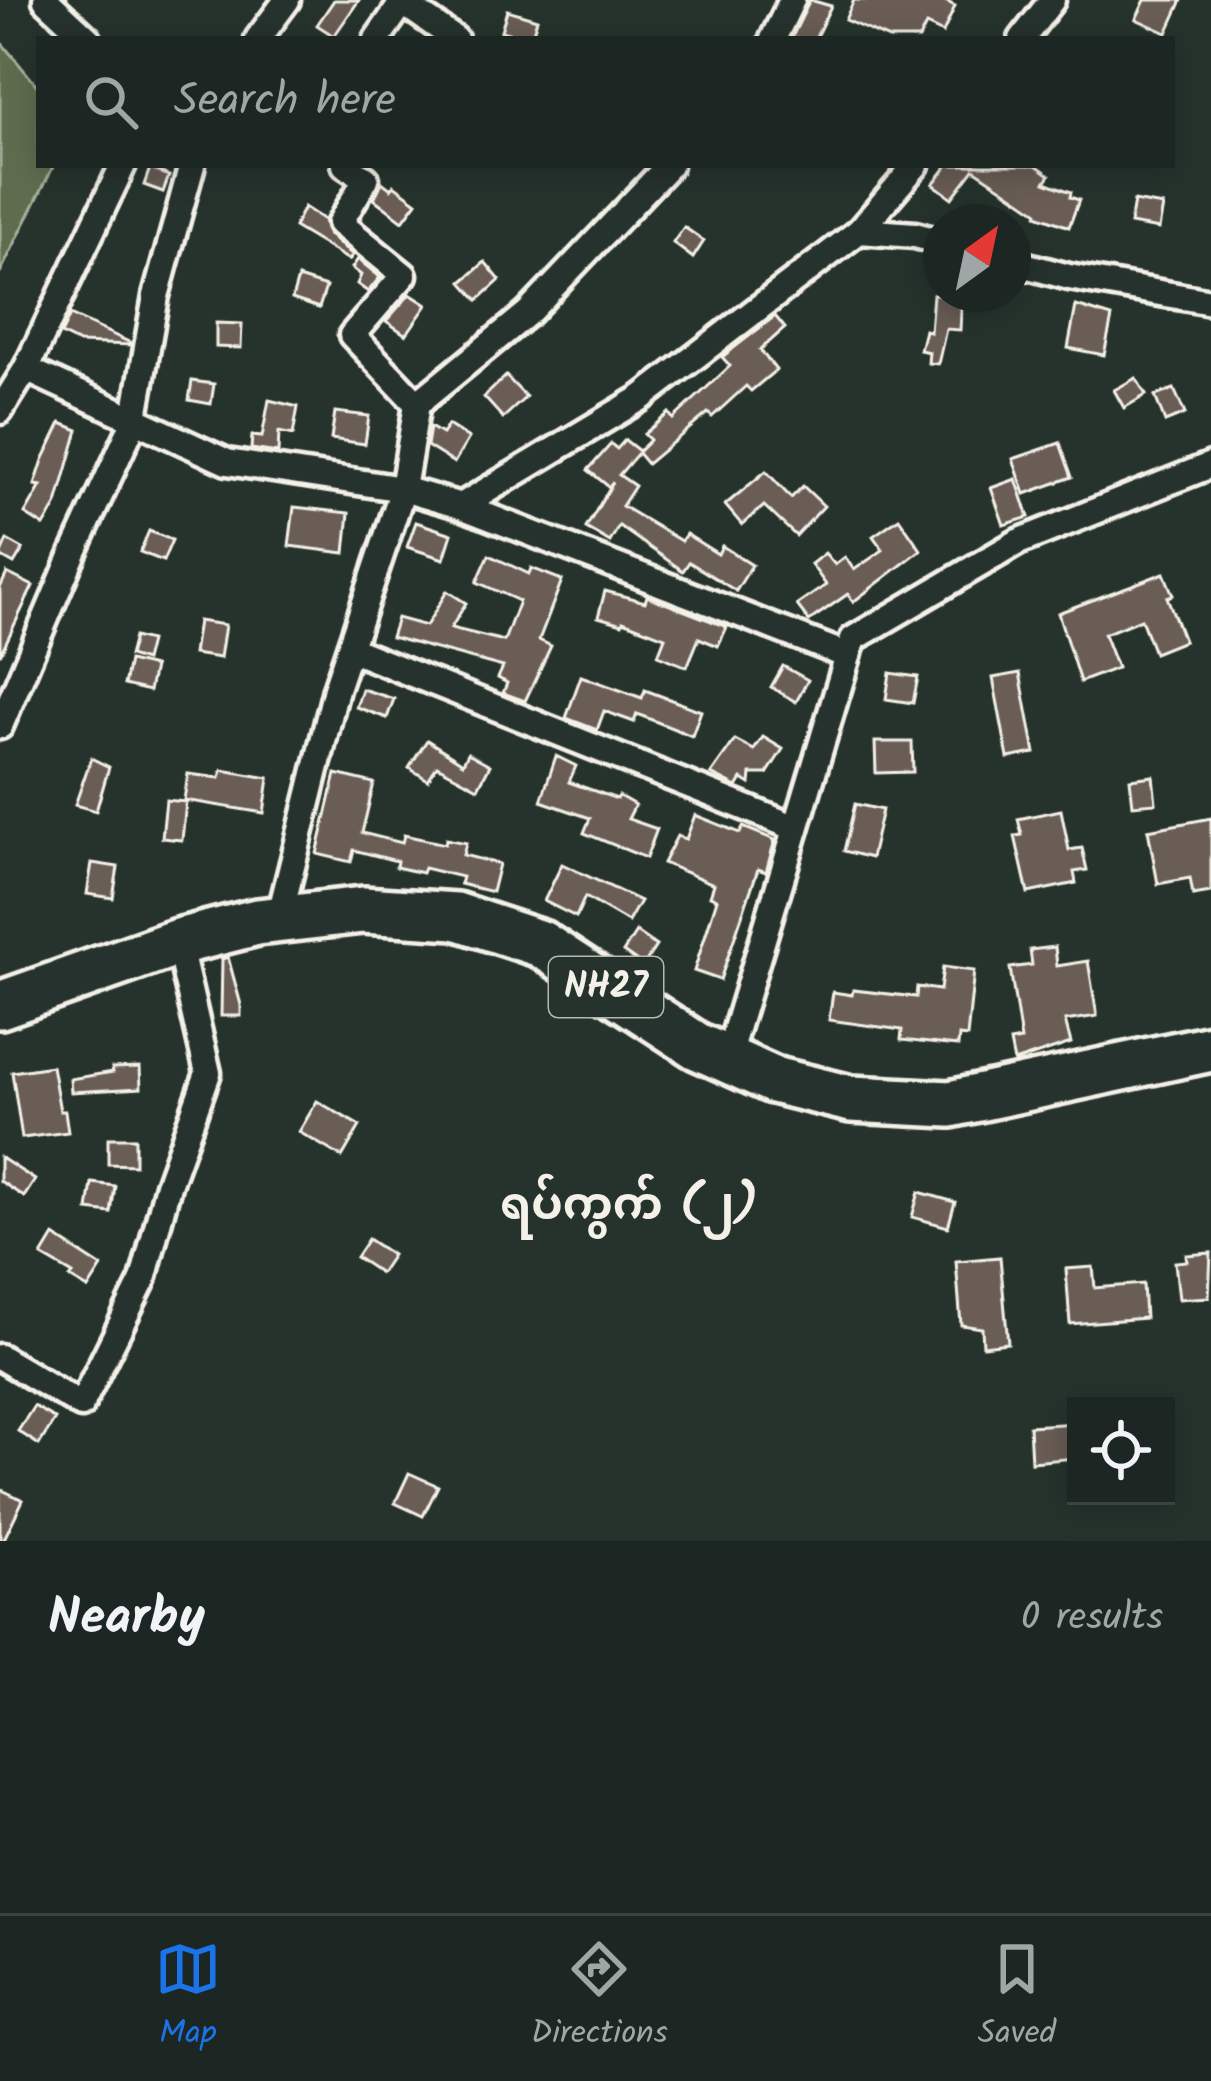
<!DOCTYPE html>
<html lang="en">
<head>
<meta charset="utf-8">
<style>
  body { margin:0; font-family:Kalam,"Noto Sans Myanmar",sans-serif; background:#252e2a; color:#f1f3f6 }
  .controls { position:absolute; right:36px; bottom:36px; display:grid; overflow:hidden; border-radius:0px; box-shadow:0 6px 30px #0003 }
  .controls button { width:108px; height:108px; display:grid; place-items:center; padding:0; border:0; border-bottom:3px solid #3a4340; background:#1c2622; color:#f1f3f6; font:60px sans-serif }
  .compass { position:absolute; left:923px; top:204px; width:108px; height:108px; border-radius:50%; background:#1c2622; box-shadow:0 6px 30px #0003; rotate:33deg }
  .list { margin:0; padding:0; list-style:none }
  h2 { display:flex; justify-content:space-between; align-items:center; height:156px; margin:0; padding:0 48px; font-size:51px }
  h2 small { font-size:39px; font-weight:400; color:#a0a5a5 }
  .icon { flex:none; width:66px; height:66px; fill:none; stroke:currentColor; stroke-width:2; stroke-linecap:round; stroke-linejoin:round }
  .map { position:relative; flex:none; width:1211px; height:1541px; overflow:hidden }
  .search { position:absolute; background:#1c2622; box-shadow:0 6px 30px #0003; left:36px; right:36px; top:36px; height:132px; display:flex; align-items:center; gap:30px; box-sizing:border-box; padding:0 42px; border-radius:0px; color:#a0a5a5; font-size:45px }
  .sheet { height:372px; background:#1c2622 }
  nav { display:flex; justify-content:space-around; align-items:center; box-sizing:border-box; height:168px; border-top:3px solid #3a4340; background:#1c2622; font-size:33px; color:#a0a5a5 }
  nav a { display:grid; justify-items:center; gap:6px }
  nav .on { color:#1a73e8 }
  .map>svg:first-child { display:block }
</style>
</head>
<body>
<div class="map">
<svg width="1211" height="1541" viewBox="0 0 1211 1541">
  <rect width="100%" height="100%" fill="#26332d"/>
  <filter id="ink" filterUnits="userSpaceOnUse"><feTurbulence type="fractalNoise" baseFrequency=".00833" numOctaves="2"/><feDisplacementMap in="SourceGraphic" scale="24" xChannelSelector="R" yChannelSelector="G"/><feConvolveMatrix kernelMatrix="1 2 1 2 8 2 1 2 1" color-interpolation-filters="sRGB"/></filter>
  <g filter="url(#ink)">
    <path fill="#5e6d4f" stroke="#a9af9c" stroke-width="3" d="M0 41 39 88V165H54L0 273Z"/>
    <g fill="#695d55" stroke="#f4f1e8" stroke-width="3">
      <path d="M334 0H359L334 36 317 25Z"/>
      <path d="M810 0 831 6 815 39H791Z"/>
      <path d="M854 0H943L955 6 943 33 926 25 919 39H889L845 20Z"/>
      <path d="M1145 0H1182L1167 33 1136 19Z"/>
      <path d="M507 10 537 19 531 39 501 31Z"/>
      <path d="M948 165H1036L1050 175 1045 182 1071 192 1070 197 1079 200 1069 227 1037 215 1038 212 974 169 952 198 933 184Z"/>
      <path d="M150 168 169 176 163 192 144 185Z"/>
      <path d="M382 182 391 189 394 185 417 202 403 221 374 199Z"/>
      <path d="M1134 201 1163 206 1159 229 1130 224Z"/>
      <path d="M304 207 324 220 329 235 353 255 349 260 294 227Z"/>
      <path d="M684 227 704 241 693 258 673 243Z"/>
      <path d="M358 259 380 277 368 292 357 284 361 275 352 268Z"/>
      <path d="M485 262 500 280 478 300 462 282Z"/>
      <path d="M298 278 326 287 319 308 292 299Z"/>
      <path d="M410 294 427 305 406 335 386 321Z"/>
      <path d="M933 294H962L960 330 946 329 938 364 928 363 929 352 920 350 925 330 930 332Z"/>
      <path d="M1076 306 1112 317 1104 355 1068 348Z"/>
      <path d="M70 315 131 343V345L79 343 61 334Z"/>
      <path d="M775 316 785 328 760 350 776 370 751 391 746 386 712 417 708 413 647 464 638 453 619 475 635 486 622 506 681 541 686 534 718 554 722 546 752 565 736 591 689 562 683 571 619 526 610 542 586 528 613 482 609 487 588 470 611 444 617 449 625 440 639 451 650 440 644 434 669 413 673 419 730 366 722 357Z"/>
      <path d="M216 323 242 324 241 348 216 347Z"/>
      <path d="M506 376 526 397 503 418 484 397Z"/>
      <path d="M1136 378 1146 395 1124 408 1114 390Z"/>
      <path d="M192 381 214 384 211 404 189 400Z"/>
      <path d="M1174 389 1185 414 1165 422 1155 396Z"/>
      <path d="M269 400 298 407 293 435 279 432 278 453 251 449 252 436 262 437Z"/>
      <path d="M335 412 369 416 365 444 331 439Z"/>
      <path d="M61 423 78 430 57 504 44 526 25 514 41 486 35 485 43 460Z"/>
      <path d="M448 425 469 438 454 463 427 446 430 427 442 434Z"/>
      <path d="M1060 443 1072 477 1025 494 1013 459Z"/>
      <path d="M766 471 791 498 803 486 824 506 796 536 764 506 742 525 725 505Z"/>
      <path d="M1016 479 1029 517 1004 525 991 488Z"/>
      <path d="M294 507 349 513 345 553 289 546Z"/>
      <path d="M899 518 921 550 853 602 848 594 809 621 797 605 826 585 811 564 825 553 835 565 845 557 854 570 883 550 873 536Z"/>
      <path d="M416 522 452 534 444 559 407 547Z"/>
      <path d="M149 531 172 540 163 561 140 552Z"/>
      <path d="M7 540 23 549 14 564 0 556Z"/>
      <path d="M489 555 529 574 531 568 562 580 539 640 551 646 525 701 503 693 507 683 498 678 503 667 391 637 397 618 426 626 447 591 466 603 451 628 504 641 519 601 477 582Z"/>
      <path d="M7 573 33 586 0 655V588Z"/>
      <path d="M1164 573 1173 595 1167 597 1184 641 1154 653 1141 619 1104 634 1117 668 1080 682 1058 613Z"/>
      <path d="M605 591 645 602 647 596 727 627 718 646 699 638 687 667 658 655 665 637 623 621 622 624 598 617Z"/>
      <path d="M198 621 225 625 220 658 193 654Z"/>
      <path d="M134 637 150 641 145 661 129 656Z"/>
      <path d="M129 661 154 667 149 691 124 685Z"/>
      <path d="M783 666 808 680 796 702 771 687Z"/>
      <path d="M890 673 918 677 913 703 886 699Z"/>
      <path d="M1020 673 1035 753 1008 758 993 678Z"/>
      <path d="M581 676 642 698 645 690 701 711 692 736 637 714 634 722 604 711 597 730 566 718Z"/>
      <path d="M362 689 394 699 387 718 356 707Z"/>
      <path d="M763 737 783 749 767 774H751L750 784 742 779 737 787 711 774 735 740 754 750Z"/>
      <path d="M427 740 463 763 468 753 490 765 478 788 437 766 428 780 409 768Z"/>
      <path d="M875 742H912L913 772 876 773Z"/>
      <path d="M556 756 576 766 569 782 617 799 619 796 635 805 628 819 657 829 646 858 584 833 590 818 541 801Z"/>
      <path d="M91 758 109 767 96 811 75 805Z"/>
      <path d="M222 770 269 778 264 813 184 800 188 774 220 778Z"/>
      <path d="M336 774 374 783 362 833 402 843 404 835 445 844 446 839 466 843 463 855 499 864 492 892 460 884 462 877 424 868 422 873 396 867 397 861 354 850 351 862 317 854Z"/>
      <path d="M1153 776 1156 803 1133 805 1130 779Z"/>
      <path d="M166 800 186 802 182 840 162 838Z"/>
      <path d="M855 804 882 810 871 858 844 851Z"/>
      <path d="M1061 810 1069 850 1082 848 1087 870 1074 872 1076 883 1028 893 1015 836 1022 835 1018 819Z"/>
      <path d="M695 815 740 833 743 827 775 840 766 872 758 869 720 980 694 971 717 899 710 896 714 884 663 863 677 836 686 839Z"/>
      <path d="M1211 818V892L1193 895 1190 878 1158 884 1148 830Z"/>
      <path d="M92 863 118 867 113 898 87 894Z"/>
      <path d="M562 864 640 901 628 922 585 897 576 917 544 901Z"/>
      <path d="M636 932 656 946 643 966 623 952Z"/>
      <path d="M1055 947 1057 966 1088 961 1097 1016 1065 1021 1071 1043 1014 1062 1010 1042 1021 1040 1010 968 1032 965 1030 950Z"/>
      <path d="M228 957 241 1005V1016H221L222 959Z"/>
      <path d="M943 967 974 971 967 1037 959 1036 958 1046 901 1040 902 1030 829 1020 833 992 852 995 853 990 916 997 917 987 940 990Z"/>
      <path d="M52 1066 60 1111H65L68 1132 22 1138 12 1072Z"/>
      <path d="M140 1067 141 1088 71 1092 70 1079 113 1072 112 1068Z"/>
      <path d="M317 1101 360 1126 342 1157 299 1132Z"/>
      <path d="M108 1138H135V1165L108 1164Z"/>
      <path d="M0 1157 35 1180 24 1197 0 1181Z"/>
      <path d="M92 1183 115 1186 111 1213 88 1210Z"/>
      <path d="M919 1192 955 1202 948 1227 912 1217Z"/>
      <path d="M54 1236 102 1267 88 1289 70 1278 73 1274 42 1256Z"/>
      <path d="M368 1239 392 1255 380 1273 356 1257Z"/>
      <path d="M1211 1253 1209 1297 1179 1299 1175 1262 1187 1261 1186 1255Z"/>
      <path d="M1000 1257 1008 1343 983 1346 982 1328 961 1325 956 1261Z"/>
      <path d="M1093 1267 1095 1288 1143 1284 1145 1318 1070 1324 1066 1269Z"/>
      <path d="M34 1406 55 1419 39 1445 18 1431Z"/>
      <path d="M1076 1423V1458L1031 1462 1029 1426Z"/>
      <path d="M409 1473 438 1486 423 1516 395 1503Z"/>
      <path d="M0 1489 23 1500 3 1541H0Z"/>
    </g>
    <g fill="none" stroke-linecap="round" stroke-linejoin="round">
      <g stroke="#f4f1e8" stroke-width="33">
        <g id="street">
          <path d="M46 0 88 39"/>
          <path d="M399 0 455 39"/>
          <path d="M258 39 287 0"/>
          <path d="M377 39 403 2"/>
          <path d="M773 39 792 0"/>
          <path d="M1022 39 1052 0"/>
          <path d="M345 165 366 179 340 223 404 275 352 335 417 404"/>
          <path d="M669 165 528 313 417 404 403 489 461 506 848 656"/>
          <path d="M859 231 916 165"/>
          <path d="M1013 262 1069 277 1211 302"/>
          <path d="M26 369 227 462 403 489 336 689 279 919"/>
          <path d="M0 411 26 369 123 165"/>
          <path d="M461 506 641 398 859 231 915 235 941 242"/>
          <path d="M350 649 796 828"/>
          <path d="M0 726 73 554 134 422 156 296 192 165"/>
          <path d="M727 1059 853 639 1018 542 1211 465"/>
          <path d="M0 1357 81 1405 143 1280 168 1185 208 1073 178 942"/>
        </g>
      </g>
      <g stroke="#f4f1e8" stroke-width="54">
        <path id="highway" d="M0 1005 178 942 257 922 363 910 456 916 541 944 697 1046 773 1080 851 1099 950 1104 1211 1048"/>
      </g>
      <use href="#street" stroke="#26332d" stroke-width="24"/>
      <use href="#highway" stroke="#26332d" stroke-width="45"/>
    </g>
  </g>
  <g text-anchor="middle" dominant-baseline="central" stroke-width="9" stroke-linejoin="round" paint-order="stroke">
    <rect fill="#26332d" stroke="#b6b8b0" stroke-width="3" x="549" y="957" width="114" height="60" rx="9"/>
    <g font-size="36" font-weight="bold" fill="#f4f1e8">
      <text x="606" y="987">NH27</text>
    </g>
    <g font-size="45" font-weight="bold" fill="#f4f1e8" stroke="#26332d">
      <text x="629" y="1207">ရပ်ကွက် (၂)</text>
    </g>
  </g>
</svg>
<div class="controls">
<button><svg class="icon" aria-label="locate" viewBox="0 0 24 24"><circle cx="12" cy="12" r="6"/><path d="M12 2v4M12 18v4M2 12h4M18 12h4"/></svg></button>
</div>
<svg class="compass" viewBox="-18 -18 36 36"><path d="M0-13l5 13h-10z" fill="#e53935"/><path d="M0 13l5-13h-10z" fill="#a0a5a5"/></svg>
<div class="search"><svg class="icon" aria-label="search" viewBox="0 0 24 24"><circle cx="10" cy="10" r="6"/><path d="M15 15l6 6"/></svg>Search here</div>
</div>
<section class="sheet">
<h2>Nearby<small>0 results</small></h2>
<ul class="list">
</ul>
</section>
<nav>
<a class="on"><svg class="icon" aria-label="map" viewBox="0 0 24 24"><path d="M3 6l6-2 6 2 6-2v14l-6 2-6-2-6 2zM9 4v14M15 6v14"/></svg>Map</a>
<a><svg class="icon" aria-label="directions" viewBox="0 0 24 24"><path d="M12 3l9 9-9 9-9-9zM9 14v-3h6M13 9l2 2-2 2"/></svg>Directions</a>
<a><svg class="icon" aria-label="saved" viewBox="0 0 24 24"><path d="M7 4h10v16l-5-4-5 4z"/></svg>Saved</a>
</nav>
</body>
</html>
